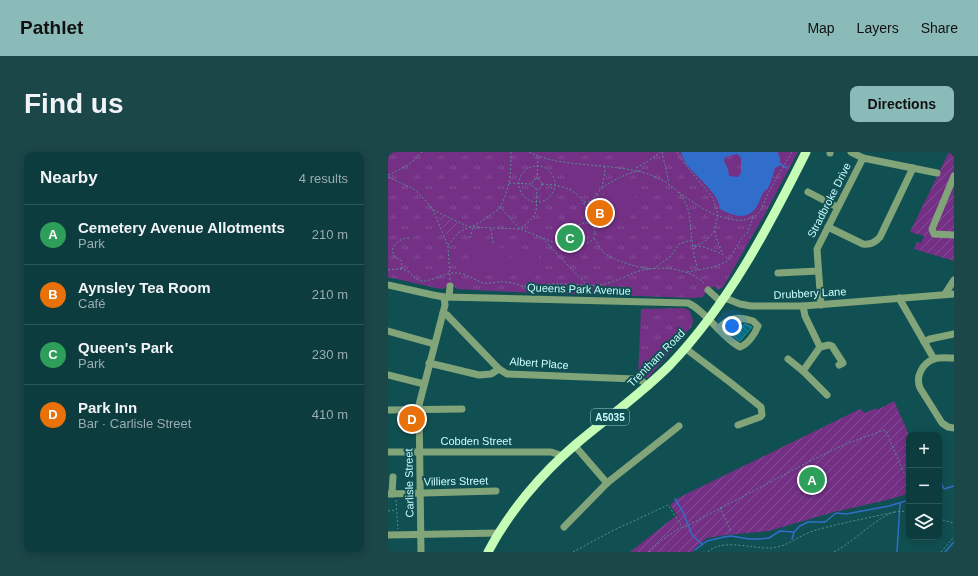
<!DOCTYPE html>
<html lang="en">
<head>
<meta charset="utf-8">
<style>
  body { margin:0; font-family:Arial,sans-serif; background:#1b4749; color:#f1f3f6 }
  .controls { position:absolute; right:12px; bottom:12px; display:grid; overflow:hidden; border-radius:8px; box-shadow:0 2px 10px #0003 }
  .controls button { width:36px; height:36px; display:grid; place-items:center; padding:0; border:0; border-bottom:1px solid #2d5658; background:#0d3c3e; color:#f1f3f6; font:20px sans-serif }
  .you { position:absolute; left:344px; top:174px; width:14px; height:14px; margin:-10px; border:3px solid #fff; border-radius:50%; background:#1a73e8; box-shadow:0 0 0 6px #1a73e833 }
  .badge { display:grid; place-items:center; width:26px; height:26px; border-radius:50%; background:#8bbbb9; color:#fff; font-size:13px; font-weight:700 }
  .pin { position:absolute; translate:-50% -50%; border:2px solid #fff; box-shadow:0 1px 4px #0006 }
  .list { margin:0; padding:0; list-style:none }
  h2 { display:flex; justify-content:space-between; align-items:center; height:52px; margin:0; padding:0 16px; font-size:17px }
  h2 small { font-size:13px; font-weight:400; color:#9aadb0 }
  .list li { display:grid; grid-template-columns:26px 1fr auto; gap:12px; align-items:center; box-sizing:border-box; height:60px; padding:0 16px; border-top:1px solid #2d5658 }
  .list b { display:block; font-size:15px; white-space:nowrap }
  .list p { margin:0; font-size:13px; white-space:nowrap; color:#9aadb0 }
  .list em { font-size:13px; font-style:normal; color:#9aadb0 }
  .icon { flex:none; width:22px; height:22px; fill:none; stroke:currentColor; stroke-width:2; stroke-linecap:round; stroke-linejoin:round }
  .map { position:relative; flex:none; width:566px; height:400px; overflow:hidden; border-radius:8px }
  header { display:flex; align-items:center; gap:24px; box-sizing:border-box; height:56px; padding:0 20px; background:#8bbbb9; color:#111 }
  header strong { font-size:19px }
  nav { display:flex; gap:22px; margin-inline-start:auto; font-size:14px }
  .intro { display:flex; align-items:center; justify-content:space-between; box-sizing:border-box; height:96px; padding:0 24px }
  h1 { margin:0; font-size:28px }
  .button { padding:10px 18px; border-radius:8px; background:#8bbbb9; color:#111; font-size:14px; font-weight:700 }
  main { display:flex; gap:24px; padding:0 24px }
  aside { flex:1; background:#0d3c3e; border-radius:8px; box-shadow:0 2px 10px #0003 }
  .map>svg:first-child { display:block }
</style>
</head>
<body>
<header>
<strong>Pathlet</strong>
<nav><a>Map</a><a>Layers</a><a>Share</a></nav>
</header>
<div class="intro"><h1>Find us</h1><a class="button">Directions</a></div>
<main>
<aside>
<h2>Nearby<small>4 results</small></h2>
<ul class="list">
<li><span class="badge" style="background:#2e9e5b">A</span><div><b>Cemetery Avenue Allotments</b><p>Park</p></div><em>210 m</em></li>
<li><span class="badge" style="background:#e8710a">B</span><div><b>Aynsley Tea Room</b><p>Café</p></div><em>210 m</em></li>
<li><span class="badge" style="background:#2e9e5b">C</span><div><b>Queen's Park</b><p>Park</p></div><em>230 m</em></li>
<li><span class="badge" style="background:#e8710a">D</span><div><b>Park Inn</b><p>Bar · Carlisle Street</p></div><em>410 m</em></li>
</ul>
</aside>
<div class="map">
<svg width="566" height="400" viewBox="0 0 566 400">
  <defs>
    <pattern id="park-tufts" width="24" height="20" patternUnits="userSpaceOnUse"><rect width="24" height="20" fill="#733085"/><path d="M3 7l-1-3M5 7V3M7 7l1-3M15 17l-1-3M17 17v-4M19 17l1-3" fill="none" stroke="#864f97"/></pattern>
    <pattern id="garden-furrows" width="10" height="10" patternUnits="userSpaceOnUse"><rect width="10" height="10" fill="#733085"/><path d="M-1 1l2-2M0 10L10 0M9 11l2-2" fill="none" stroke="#864f97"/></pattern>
    <pattern id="building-back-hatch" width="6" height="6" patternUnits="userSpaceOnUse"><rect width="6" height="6" fill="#006a6e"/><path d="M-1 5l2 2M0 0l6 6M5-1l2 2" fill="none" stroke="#248084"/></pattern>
  </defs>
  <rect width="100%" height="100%" fill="#115052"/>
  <path fill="#175f62" d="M17 262H27L28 264V278H18Z"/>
  <g fill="url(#park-tufts)">
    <path d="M0 0H410L377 62 335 135 330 138 327 134 317 139V142L314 145 305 146C226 142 148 142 69 137L66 134 58 135 55 137 48 136 0 125Z"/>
    <path d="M295 156 301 158 305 168 304 174 260 226 250 224 253 157Z"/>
  </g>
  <g fill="url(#garden-furrows)">
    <path d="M561 0H566V109L526 97 529 90 533 91 536 84 522 80Z"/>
    <path d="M49 61 77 74 66 81 60 89Z"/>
    <path d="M506 249 521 283V338L516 343 499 348 446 360 381 379 338 383 319 386 305 398 306 400H242L289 363 282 353 290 346 472 257 477 261 488 256 489 258Z"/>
  </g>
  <g fill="#733085">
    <path d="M228 0H265C252 11 240 15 228 0Z"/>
    <path d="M180 13 214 15C216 24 215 33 208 39L182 36 177 28 178 15Z"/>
    <circle cx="232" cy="50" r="16"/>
    <path d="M86 92 121 97 116 123 82 118Z"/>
    <path d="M124 97 151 102 147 126 120 121Z"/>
  </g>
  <path fill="#316ecb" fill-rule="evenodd" d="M293 0H390L393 13 387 16C385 22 384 28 381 34 380 37 377 38 375 41 372 47 370 55 364 60 355 68 341 62 332 57 332 43 307 23 298 12 296 8 294 4 293 0ZM349 2 353 6V21L350 25 341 24 340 17 336 9 337 5Z"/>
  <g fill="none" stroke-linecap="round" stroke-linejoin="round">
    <g stroke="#316ecb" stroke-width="1.5">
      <path d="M392 12 399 16"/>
      <path d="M551 326 556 337 566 334"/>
      <path d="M287 347 295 360 304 383 314 392"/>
      <path d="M404 387 406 380"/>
      <path d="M307 398 319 389 336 385 343 384 361 387H372L381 386 392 379 406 380 412 374 420 370H437L448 361 458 362 501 354 521 348"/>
      <path d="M509 400 512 351"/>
      <path d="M557 400 566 390"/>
    </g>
  </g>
  <path fill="url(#building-back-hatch)" stroke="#1a999e" d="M357 172 364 175 352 189 337 177 343 173 350 180Z"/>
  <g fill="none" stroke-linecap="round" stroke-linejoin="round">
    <g stroke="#569092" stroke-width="1" stroke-dasharray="2 2" stroke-linecap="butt">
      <path d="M123 0C123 21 122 37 112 55L132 77C153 60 147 62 149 37"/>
      <path d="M141 0C188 24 271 0 298 52 303 63 302 76 304 88 305 98 307 108 310 118"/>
      <path d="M274 0 281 31"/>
      <path d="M289 0 296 11 325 46 330 63 326 79"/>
      <circle cx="149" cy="32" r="18"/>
      <path d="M248 16 262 8 272 0"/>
      <path d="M0 23C15 16 23 13 34 0"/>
      <path d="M0 25 26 37 37 48 45 58 60 94 62 128"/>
      <circle cx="149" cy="32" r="5"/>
      <path d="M149 27 150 5"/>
      <path d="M121 31 143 32"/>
      <path d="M154 32C180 33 202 42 198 71"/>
      <path d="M214 36 217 19 216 12"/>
      <path d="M291 40C308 54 345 78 367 64 375 59 377 46 382 38 389 25 397 13 404 0"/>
      <path d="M209 42 214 56"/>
      <path d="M196 50 203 49"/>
      <path d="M45 58 81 75 132 77 165 90 172 91 188 86"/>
      <path d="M199 60C204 36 232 23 254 18"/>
      <circle cx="197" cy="81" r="10"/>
      <path d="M103 77 105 91"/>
      <path d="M82 86 85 75"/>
      <path d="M154 86 199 133"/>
      <path d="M206 87C209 90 210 93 213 97 220 108 249 115 262 117"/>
      <path d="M60 93 71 80 91 71 112 56"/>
      <path d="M306 94C316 91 321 87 327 78L328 85 335 103"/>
      <path d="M307 94 316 95 334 102"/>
      <path d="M13 117 14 109 7 105 4 99C7 90 13 86 22 86"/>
      <path d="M265 117 282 105 291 92 303 88"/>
      <path d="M0 118C7 117 14 116 21 120 25 123 28 128 33 129 44 130 56 120 68 121 78 121 87 129 96 131 104 132 110 129 117 130 124 130 129 133 135 134 145 136 155 132 165 132 181 131 196 134 211 133 224 131 236 125 248 120 271 113 300 115 317 132"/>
      <path d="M299 120 326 115 340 109 353 87 359 81 365 66"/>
      <path d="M8 348 10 377"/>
      <path d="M332 355 343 380"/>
      <path d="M0 359 8 358"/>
      <path d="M506 360 521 359"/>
      <path d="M551 367 566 371"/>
      <path d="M185 400 224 379 280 353 295 376 424 308 458 292 496 278 498 279 516 321"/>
      <path d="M261 400 274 388 293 375"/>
      <path d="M320 400C333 386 366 397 383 396 399 395 410 384 425 379 452 371 480 366 507 360"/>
      <path d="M446 400C467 389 482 371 503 361"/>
      <path d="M553 400 566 385"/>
    </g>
    <g stroke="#82a479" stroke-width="7">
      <path d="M463 0 475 6"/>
      <path d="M442 1V0"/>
      <path d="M566 24 544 77 546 82 566 83"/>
      <path d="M420 40 449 55"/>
      <path d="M440 75 475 92C482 93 487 91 492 85L525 16"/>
      <path d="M390 121 430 119"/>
      <path d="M0 133 45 143 56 145 300 151C318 159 334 186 352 195 360 192 367 182 370 174L365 169C350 164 341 165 330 177"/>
      <path d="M320 138 333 150"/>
      <path d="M557 142 566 128"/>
      <path d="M61 145 62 134"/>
      <path d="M337 146 352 152 363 154H415L566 142"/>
      <path d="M511 146 546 207"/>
      <path d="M433 153 429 97 475 6 549 21"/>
      <path d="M415 154 417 164 432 195 415 219 439 243"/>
      <path d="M55 161 59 163 111 217 119 222 247 227 254 229 261 234"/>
      <path d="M0 179 46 192"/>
      <path d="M536 190 542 187 566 182"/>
      <path d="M432 195 441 193 444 194 455 211 451 213"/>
      <path d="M297 196 343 231 373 255 374 263 372 265 350 273"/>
      <path d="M566 206C560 206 552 205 546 207 535 211 527 224 532 236L554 271 560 275 566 276"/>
      <path d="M400 207 415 219"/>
      <path d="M41 211 91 223 103 222 111 217"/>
      <path d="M0 223 36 232"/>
      <path d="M0 258 74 257"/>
      <path d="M187 294 219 331"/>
      <path d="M0 300H163L175 304"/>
      <path d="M0 342 108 339"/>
      <path d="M4 342 5 325"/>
      <path d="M176 375 219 331 291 274"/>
      <path d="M0 383 111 381"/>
      <path d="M33 400 31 253 55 161 57 153 56 145"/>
    </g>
    <path stroke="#c5fcb6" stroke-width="9" d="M100 400C121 360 153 322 187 293 219 266 253 242 282 213 341 151 380 76 418 0"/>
  </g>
  <g text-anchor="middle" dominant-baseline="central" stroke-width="4" stroke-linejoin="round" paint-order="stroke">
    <rect fill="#115052" stroke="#93c8ca" stroke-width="1" x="203" y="257" width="38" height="16" rx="3"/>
    <g font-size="10" font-weight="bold" fill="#cbfcfe">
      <text x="222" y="265">A5035</text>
    </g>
    <g font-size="11" fill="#cbfcfe" stroke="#115052">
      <text transform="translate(441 48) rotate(-63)">Stradbroke Drive</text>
      <text transform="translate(191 137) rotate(2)">Queens Park Avenue</text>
      <text transform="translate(422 141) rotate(-3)">Drubbery Lane</text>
      <text transform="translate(268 206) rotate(-45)">Trentham Road</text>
      <text transform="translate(151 211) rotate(4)">Albert Place</text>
      <text x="88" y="289">Cobden Street</text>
      <text transform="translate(68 329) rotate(-1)">Villiers Street</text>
      <text transform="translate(21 331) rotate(-91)">Carlisle Street</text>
    </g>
  </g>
</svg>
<div class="controls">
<button>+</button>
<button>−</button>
<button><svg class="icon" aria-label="layers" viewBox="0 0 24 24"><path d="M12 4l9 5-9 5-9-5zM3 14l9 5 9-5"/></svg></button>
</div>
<div class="you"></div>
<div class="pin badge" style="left:424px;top:328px;background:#2e9e5b">A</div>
<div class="pin badge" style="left:212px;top:61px;background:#e8710a">B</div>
<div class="pin badge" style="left:182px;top:86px;background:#2e9e5b">C</div>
<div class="pin badge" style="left:24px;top:267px;background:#e8710a">D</div>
</div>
</main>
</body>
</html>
